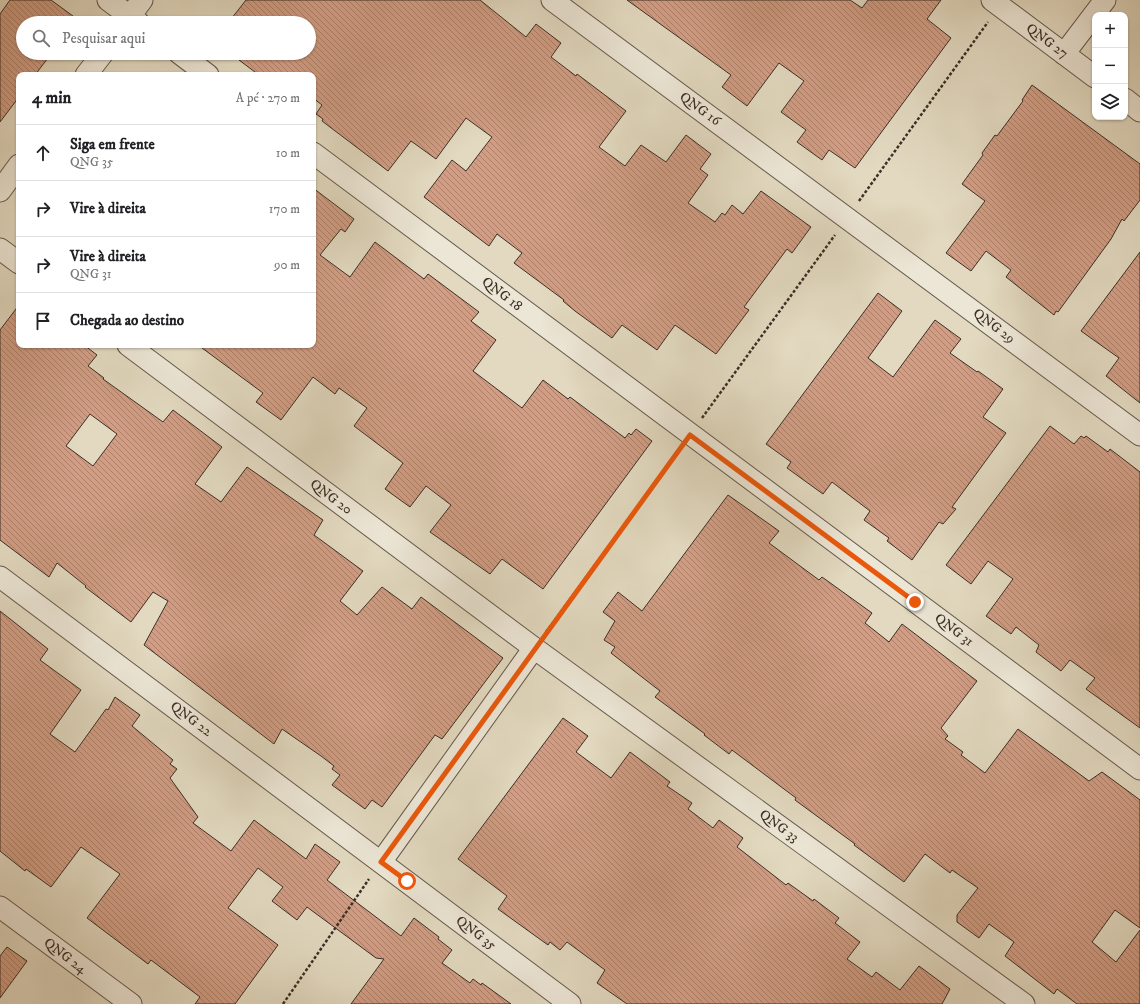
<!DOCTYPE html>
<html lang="pt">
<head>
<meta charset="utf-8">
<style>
  body { margin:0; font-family:"IM FELL DW Pica",serif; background:#f6f6f6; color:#202124 }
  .controls { position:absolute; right:12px; top:12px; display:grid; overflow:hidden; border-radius:8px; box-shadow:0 1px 3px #0004 }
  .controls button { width:36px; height:36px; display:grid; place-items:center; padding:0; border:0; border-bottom:1px solid #e0e0e0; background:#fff; color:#202124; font:20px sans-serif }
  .stop { position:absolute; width:12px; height:12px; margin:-9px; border:3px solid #ea580c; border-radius:50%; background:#fff }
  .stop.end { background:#ea580c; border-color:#fff; box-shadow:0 1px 4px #0008 }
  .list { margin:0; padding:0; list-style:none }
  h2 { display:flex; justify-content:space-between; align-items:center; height:52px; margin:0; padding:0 16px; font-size:17px }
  h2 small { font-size:13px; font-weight:400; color:#757577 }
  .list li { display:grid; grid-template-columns:26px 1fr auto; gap:12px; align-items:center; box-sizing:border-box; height:56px; padding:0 16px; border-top:1px solid #e0e0e0 }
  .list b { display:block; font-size:15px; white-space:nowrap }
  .list p { margin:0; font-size:13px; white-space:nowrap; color:#757577 }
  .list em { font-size:13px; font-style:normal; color:#757577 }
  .icon { flex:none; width:22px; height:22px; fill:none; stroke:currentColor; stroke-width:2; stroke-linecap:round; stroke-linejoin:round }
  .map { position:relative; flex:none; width:1140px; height:1004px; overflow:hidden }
  .search { position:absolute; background:#fff; box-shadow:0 1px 3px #0004; left:16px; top:16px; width:300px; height:44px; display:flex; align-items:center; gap:10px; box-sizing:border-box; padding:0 14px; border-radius:22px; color:#757577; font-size:15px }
  .panel { position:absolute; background:#fff; box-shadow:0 1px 3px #0004; left:16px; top:72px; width:300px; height:276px; border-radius:8px }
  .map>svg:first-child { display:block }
</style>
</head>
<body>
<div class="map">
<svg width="1140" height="1004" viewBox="0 0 1140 1004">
  <defs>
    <pattern id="building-back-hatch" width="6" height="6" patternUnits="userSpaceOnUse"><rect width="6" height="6" fill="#d29d83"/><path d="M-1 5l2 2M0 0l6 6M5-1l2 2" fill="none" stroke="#ac806b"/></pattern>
  </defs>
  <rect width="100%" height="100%" fill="#e2d9c0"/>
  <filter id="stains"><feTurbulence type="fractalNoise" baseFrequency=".005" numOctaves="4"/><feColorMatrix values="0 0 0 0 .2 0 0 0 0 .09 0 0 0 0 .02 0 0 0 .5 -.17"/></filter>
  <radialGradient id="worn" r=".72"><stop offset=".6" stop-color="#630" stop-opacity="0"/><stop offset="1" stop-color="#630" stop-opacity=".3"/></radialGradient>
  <g fill="url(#building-back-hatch)" stroke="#3d2f26" fill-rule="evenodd">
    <path d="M10 0H51L77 19 74 23H23V53H55L53 55 51 54 35 75H19V97L0 122V14Z"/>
    <path d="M246 0H480L526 37 536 24 561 43 551 57 576 76 577 74 626 111 599 147 625 166 641 145 666 162 686 135 711 154 700 169 708 175 688 203 715 222 722 213 725 215 732 205 743 214 761 191 811 227 792 253 787 249 744 307 749 310 716 354 675 325 657 350 622 325 612 338 575 311 563 301 564 300 514 263 522 253 497 234 489 246 424 197 452 160 466 171 492 137 466 118 436 159 411 141 388 171 322 121 323 119 316 114 322 105 313 98V75H259L239 60 244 53H309V23H228Z"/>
    <path d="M627 0H850L862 8 868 0H941L927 19 951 38 855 168 829 150 822 160 797 142 806 130 781 112 804 81 779 63 747 106 722 87 731 75Z"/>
    <path d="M1032 85 1140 164V200L1124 221 1122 219 1111 239 1058 312 1056 311 1054 315 1006 277 1011 270 986 251 971 271 946 253 985 201 962 184 983 155 982 153 995 135 997 136 1023 101 1022 100Z"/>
    <path d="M313 188 354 219 345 232 341 229 320 255 350 277 375 242 424 279 428 274 479 312 471 321 496 340 473 371 522 408 543 380 568 399 570 397 625 438 629 433 631 435 636 429 652 441 543 589 502 559 490 574 430 532 451 505 426 486 410 507 385 489 403 463 354 426 367 408 339 388 335 394 313 377 281 420 256 402 263 393 198 345H313Z"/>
    <path d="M1140 252V403L1106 376 1119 358 1081 331Z"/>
    <path d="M878 293 902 311 868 358 893 377 935 320 961 339 950 353 977 372 978 371 1003 389 983 417 1006 433 952 507 956 509 943 524 939 522 912 560 887 541 889 538 864 520 870 511 832 482 823 494 787 468 791 462 766 444Z"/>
    <path d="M19 305V345H84L97 355 88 366 104 378 103 379 163 422 173 410 222 447 195 484 221 502 247 467 323 520 314 535 363 571 340 601 357 615 382 587 412 609 421 597 503 658 442 739 435 735 382 807 372 800 365 809 332 785 340 775 332 769 334 766 321 756 282 729 274 744 144 645 168 601 153 592 131 622 85 587 86 586 57 563 49 577 0 540V330ZM90 414 117 434 93 466 66 446Z"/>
    <path d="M1050 426 1074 444 1081 436 1084 438 1086 436 1108 452 1110 449 1140 472V728L1086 689 1095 678 1070 660 1061 671 1036 652 1039 645 1016 627 1011 634 986 616 1013 579 988 561 971 584 946 565Z"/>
    <path d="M728 495 779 531 769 543 819 580 822 577 872 613 865 623 889 642 902 624 977 681 941 728 948 736 945 739 963 752 961 755 985 773 1018 729 1089 781 1102 772 1140 800V928L1115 910 1092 942 1116 962 1140 930V1004H1077L1057 989 1054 994 1005 956 1014 942 989 924 979 938 957 922V915L978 888 952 870 950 873 925 854 904 882 854 845 855 844 795 800 796 798 732 750 729 754 704 735 705 734 655 697 660 691 611 653 615 647 604 640 615 621 603 612 618 592 642 611Z"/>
    <path d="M0 611 48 649 40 660 81 690 50 734 75 752 106 709 108 710 115 697 140 715 132 726 173 760 170 764 177 769 170 778 198 817 193 823 231 851 254 820 306 859 315 844 340 862 327 880 401 936 414 918 439 937 438 939 452 950 442 963 470 983 473 979 481 985 482 983 511 1004H351L384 959 376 958 307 907 297 920 272 901 283 887 258 868 228 908 278 945 235 1004H195L200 997 151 960 148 964 87 918 120 874 81 847 51 887 26 869 25 871 0 851Z"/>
    <path d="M563 718 588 736 576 752 611 778 630 752 670 782 667 786 692 803 688 809 713 828 719 820 743 838 737 847 786 885 788 883 813 901 814 899 839 918 835 923 860 942 847 959 872 977 876 972 900 990 919 966 950 989 942 1004H627L597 983 605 970 567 942 560 950 550 942 548 945 498 909 507 896 458 859Z"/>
    <path d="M7 947 27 961 0 998V956Z"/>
  </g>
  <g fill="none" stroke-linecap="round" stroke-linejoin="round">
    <g stroke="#665a4c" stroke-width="23">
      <g id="minor">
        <path d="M108 0 139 23"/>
        <path d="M552 0 1140 435"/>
        <path d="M992 0 1095 77"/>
        <path d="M125 23 142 0"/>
        <path d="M179 53 208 75"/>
        <path d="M1064 54 1105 0"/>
        <path d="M86 75 103 53"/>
        <path d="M1125 99 1140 111"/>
        <path d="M313 153 1140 769"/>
        <path d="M0 191 19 165"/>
        <path d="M0 249 19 263"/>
        <path d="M128 345 534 648 1024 1004"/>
        <path d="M0 577 570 1004"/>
        <path d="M381 862 534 648"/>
        <path d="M0 907 131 1004"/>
      </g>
    </g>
    <g stroke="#3d2f26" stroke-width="2.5" stroke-dasharray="3 2" stroke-linecap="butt">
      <path d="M859 201 988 22"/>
      <path d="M702 418 835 235"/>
      <path d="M546 632 679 450"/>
      <path d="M283 1004 369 879"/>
    </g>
    <use href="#minor" stroke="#ece6d6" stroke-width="21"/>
  </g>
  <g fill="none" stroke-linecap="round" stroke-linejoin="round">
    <path stroke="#ea580c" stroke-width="5" d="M407 881 381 862 690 435 915 602"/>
  </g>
  <g text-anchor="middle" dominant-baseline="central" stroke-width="3" stroke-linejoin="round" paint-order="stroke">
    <g font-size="14" fill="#3d2f26" stroke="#ece6d6">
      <text transform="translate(1047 41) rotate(37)">QNG 27</text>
      <text transform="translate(700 109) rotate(36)">QNG 16</text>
      <text transform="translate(502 294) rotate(37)">QNG 18</text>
      <text transform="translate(994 326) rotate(37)">QNG 29</text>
      <text transform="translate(331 497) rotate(37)">QNG 20</text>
      <text transform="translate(954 630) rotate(37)">QNG 31</text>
      <text transform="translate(191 719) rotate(37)">QNG 22</text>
      <text transform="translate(779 826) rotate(36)">QNG 33</text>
      <text transform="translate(476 933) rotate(37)">QNG 35</text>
      <text transform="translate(65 956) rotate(37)">QNG 24</text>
    </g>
  </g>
  <rect width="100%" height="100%" filter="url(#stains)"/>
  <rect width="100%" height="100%" fill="url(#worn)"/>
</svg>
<div class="controls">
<button>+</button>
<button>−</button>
<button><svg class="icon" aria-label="layers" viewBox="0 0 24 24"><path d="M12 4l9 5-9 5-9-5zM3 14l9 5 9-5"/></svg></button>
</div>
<div class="stop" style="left:407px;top:881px"></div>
<div class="stop end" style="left:915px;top:602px"></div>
<div class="search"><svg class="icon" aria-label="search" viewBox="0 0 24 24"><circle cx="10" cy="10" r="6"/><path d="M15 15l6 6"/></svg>Pesquisar aqui</div>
<section class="panel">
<h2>4 min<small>A pé · 270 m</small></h2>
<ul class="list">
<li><svg class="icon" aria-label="ahead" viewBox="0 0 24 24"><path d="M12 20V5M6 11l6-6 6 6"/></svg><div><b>Siga em frente</b><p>QNG 35</p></div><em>10 m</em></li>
<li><svg class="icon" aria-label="right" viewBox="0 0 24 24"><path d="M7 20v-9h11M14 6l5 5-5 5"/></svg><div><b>Vire à direita</b></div><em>170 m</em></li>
<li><svg class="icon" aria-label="right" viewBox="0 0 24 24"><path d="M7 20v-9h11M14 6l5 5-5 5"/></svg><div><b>Vire à direita</b><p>QNG 31</p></div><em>90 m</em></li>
<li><svg class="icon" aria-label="arrive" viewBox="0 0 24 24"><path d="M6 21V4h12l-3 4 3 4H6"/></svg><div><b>Chegada ao destino</b></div></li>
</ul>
</section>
</div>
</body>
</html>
